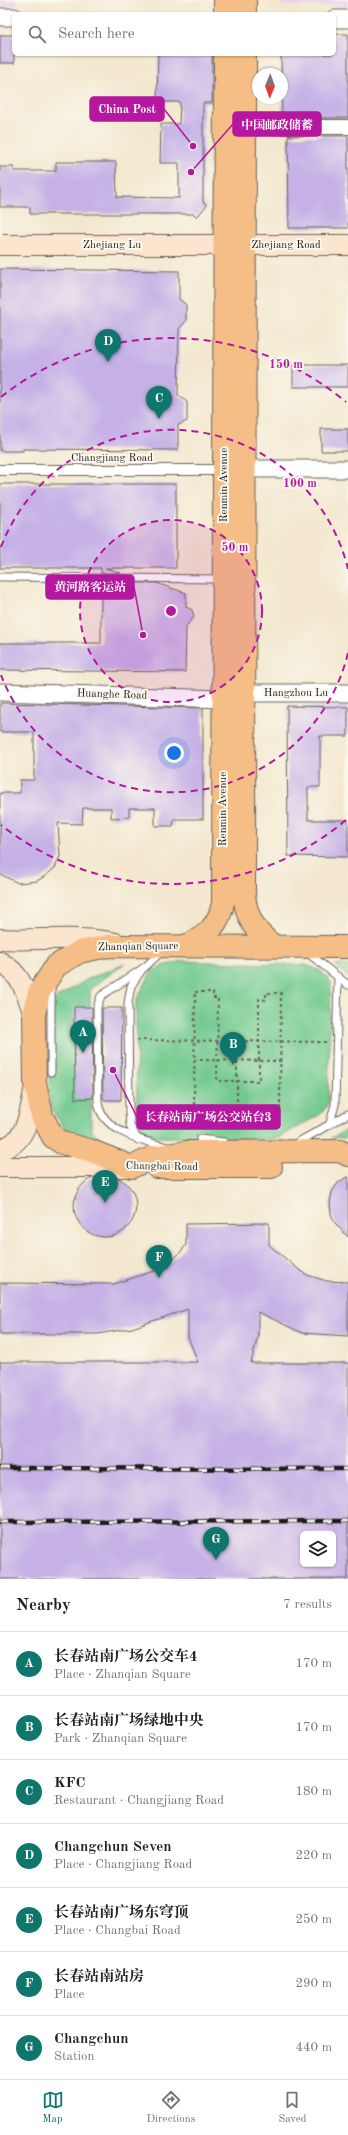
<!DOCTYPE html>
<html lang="en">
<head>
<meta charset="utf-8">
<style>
  body { margin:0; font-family:"Old Standard TT","Noto Serif SC",serif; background:#f2f2f2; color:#222 }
  .controls { position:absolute; right:12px; bottom:12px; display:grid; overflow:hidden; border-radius:6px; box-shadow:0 1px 3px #0004 }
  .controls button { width:36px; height:36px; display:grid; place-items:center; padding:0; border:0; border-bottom:1px solid #e0e0e0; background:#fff; color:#222; font:20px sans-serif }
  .compass { position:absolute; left:252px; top:68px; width:36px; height:36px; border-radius:50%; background:#fff; box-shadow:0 1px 3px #0004; rotate:181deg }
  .you { position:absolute; left:174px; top:753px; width:14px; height:14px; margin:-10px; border:3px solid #fff; border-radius:50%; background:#1a73e8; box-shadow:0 0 0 6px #1a73e833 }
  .badge { display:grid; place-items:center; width:26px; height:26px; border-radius:50%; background:#0f766e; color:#fff; font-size:13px; font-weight:700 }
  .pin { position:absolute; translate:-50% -33px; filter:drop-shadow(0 1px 2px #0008) }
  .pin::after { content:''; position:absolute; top:21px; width:14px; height:12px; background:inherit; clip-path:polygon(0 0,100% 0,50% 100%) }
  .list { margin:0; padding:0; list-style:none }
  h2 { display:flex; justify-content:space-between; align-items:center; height:52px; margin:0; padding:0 16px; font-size:17px }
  h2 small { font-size:13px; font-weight:400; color:#767676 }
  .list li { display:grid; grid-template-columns:26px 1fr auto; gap:12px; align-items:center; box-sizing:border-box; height:64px; padding:0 16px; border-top:1px solid #e0e0e0 }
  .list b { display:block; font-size:15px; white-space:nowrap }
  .list p { margin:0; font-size:13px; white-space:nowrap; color:#767676 }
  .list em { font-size:13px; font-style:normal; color:#767676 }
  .icon { flex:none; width:22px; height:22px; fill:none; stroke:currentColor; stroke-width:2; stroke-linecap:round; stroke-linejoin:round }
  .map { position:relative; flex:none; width:348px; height:1579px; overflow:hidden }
  .search { position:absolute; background:#fff; box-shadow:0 1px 3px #0004; left:12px; right:12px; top:12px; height:44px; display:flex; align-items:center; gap:10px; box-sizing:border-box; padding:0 14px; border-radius:6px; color:#767676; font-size:15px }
  .sheet { height:500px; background:#fff }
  nav { display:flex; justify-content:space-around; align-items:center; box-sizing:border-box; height:56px; border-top:1px solid #e0e0e0; background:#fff; font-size:11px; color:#767676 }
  nav a { display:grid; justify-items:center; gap:2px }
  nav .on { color:#0f766e }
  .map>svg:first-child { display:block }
</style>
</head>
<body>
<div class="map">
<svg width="348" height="1579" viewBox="0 0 348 1579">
  <rect width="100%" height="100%" fill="#fbf7ec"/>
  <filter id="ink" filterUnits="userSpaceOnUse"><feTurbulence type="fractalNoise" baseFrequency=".025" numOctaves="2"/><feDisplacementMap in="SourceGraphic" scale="8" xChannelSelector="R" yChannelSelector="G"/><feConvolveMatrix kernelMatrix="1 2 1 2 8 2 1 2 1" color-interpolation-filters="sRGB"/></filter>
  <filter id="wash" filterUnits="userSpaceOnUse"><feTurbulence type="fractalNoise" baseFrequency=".012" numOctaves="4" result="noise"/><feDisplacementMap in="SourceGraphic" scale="16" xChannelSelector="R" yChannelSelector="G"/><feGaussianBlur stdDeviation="0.9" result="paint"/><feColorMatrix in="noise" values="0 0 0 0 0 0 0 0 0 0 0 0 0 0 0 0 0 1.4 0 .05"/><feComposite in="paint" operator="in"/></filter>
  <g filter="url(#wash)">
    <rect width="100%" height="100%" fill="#f3e8cf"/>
    <g fill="#ebd1ec">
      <path d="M0 0H17L16 7H0Z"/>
      <rect x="282" y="0" width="66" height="6"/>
    </g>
    <g fill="#73ca8f" stroke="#487356">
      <path d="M181 961 306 965 321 971 331 982 328 1104 321 1114 276 1139 161 1137C144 1132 141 1133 137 1115L136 1001 151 972 163 966Z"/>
      <path d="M125 963 90 989 91 1131 116 1149 67 1132 50 1107 47 1004 86 980Z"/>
      <path d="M335 965H348V978Z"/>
      <path d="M348 1129V1138H331Z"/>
    </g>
    <g id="blocks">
      <g fill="#c5b1e6" fill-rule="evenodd">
        <path d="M334 34H348V118H282L281 54H334Z"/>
        <rect x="0" y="35" width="14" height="28"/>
        <path d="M158 54H212V103H203V202L207 205 197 217 194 214H30V207H0V167H14V171H56V162H116L117 197 179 198V163H160L161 124H179L180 102H157Z"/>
        <path d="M288 136H348V228H289Z"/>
        <path d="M0 269 179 271V299L186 305V321L179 329 178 395 187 402V421L178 425V450L23 449V451H0Z"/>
        <rect x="293" y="365" width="55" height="22"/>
        <rect x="321" y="429" width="27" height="22"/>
        <path d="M0 484H176V568H105L121 573H101V568H0Z"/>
        <path d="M101 583H156L186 593V607L192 610 194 617 186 626 185 672 0 670V643H101Z"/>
        <path d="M0 703 203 708V819H174L173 826H155V808H129V817L111 818V808H83L82 824 58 823 60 856 55 868 45 876 37 881 18 883 0 874V793H20V780H34V732H0Z"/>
        <path d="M287 706 348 707V736H320V787H308V820H348V857L288 856Z"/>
        <path d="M74 1007H91L92 1008 93 1098 75 1099Z"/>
        <path d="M102 1008H122L121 1100H104L103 1098Z"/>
        <circle cx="105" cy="1206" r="31"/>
        <path d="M348 1176V1237L335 1223 331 1214 330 1203 332 1192 338 1183Z"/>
        <path d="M269 1223V1245L298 1269 307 1275 327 1281 348 1282V1336L302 1333 258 1312V1336L251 1363H348V1579H0V1362H198L188 1337V1309L132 1328 98 1334H0V1283L114 1284 157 1270 178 1255 186 1245V1224ZM303 1534H333V1564H303Z"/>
      </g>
    </g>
  </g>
  <g filter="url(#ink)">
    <use href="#blocks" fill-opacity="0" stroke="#67635b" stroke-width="1"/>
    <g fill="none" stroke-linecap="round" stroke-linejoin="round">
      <g stroke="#67635b" stroke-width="9">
        <g id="service">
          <path d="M0 577 222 579"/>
          <path d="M161 952 145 967 101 996 97 1007 98 1102C101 1131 143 1141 167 1147"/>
          <path d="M308 953 348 985"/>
          <path d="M51 1072V986"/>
          <path d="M330 1123 335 1105 338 977"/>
          <path d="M200 1139 224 1142"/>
          <path d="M138 1140 130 1126 129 1112 128 1003 131 986 143 968"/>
          <path d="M293 1145 348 1114"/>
        </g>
      </g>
      <g stroke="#67635b" stroke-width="12">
        <path id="pedestrian" d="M0 470H224"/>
      </g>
      <g stroke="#67635b" stroke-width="16">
        <path id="minor" d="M245 127H348"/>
      </g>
      <g stroke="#67635b" stroke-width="19">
        <g id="tertiary">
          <path d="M0 17H14"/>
          <path d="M334 19H348"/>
          <path d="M244 469H348"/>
          <path d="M0 692 224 699"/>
          <path d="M244 693H348"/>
        </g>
      </g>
      <g stroke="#67635b" stroke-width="22">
        <g id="secondary">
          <path d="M0 245H348"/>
          <path d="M0 939C39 941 78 935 116 943"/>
          <path d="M0 962C21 973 27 994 34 1015"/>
          <path d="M0 1149C28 1144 30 1110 35 1086"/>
          <path d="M0 1167H128"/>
        </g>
      </g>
      <g stroke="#67635b" stroke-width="24">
        <g id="primary">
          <path d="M225 14V0"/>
          <path d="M245 14V0"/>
          <path d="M245 54 244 892C245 915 255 933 274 946"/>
          <path d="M185 946C206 938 219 925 223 903L225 54"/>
          <path d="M348 947 108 946 79 952 56 966 39 992 34 1015 35 1082 42 1116 53 1137 62 1143 89 1150 132 1167 153 1157 186 1152 340 1151 348 1155"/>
          <path d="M157 1167H271"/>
        </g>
      </g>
      <g stroke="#67635b" stroke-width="2" stroke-dasharray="3 3" stroke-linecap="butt">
        <path d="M195 992H213V998H218L217 1081H259V999L266 1000V993H281L280 1108 194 1107Z"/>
        <path d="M137 1040 328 1042"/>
        <path d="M194 1060 281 1061"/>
        <path d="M237 1107V1060"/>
      </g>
      <use href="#service" stroke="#fff" stroke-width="7"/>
      <use href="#pedestrian" stroke="#fff" stroke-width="10"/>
      <use href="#minor" stroke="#fff" stroke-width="14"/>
      <use href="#tertiary" stroke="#fff" stroke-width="17"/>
      <use href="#secondary" stroke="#fbe5cf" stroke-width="20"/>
      <use href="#primary" stroke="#f6be87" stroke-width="22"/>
      <g stroke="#1c1c1c" stroke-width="4.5">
        <g id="rail">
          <path d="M0 1468 348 1469"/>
          <path d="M0 1522 348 1521"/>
        </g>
      </g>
      <use href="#rail" stroke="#fbf7ec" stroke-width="3" stroke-dasharray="9" stroke-linecap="butt"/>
    </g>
  </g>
  <circle cx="171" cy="611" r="91" fill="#b5179e" fill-opacity=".12"/>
  <g fill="none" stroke="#b5179e" stroke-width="2" stroke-dasharray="7 5">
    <circle cx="171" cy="611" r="91"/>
    <path d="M348 653A182 182 0 0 1 1 675M1 547A182 182 0 0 1 348 569"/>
    <path d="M346 820A273 273 0 0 1 1 825M1 397A273 273 0 0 1 346 402"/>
  </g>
  <g text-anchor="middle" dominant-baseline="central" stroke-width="4" stroke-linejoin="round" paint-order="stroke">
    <g font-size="11" fill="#1c1c1c" stroke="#fbf7ec">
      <text x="112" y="245">Zhejiang Lu</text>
      <text x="286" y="245">Zhejiang Road</text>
      <text x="112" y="458">Changjiang Road</text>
      <text transform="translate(224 485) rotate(-90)">Renmin Avenue</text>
      <text x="296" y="693">Hangzhou Lu</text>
      <text transform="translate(112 695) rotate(2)">Huanghe Road</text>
      <text transform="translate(223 809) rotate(-90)">Renmin Avenue</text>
      <text transform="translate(138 947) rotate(-1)">Zhanqian Square</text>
      <text transform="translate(162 1167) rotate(1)">Changbai Road</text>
    </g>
  </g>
  <circle cx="171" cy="611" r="6" fill="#b5179e" stroke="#fbf7ec" stroke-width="2"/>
  <g font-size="12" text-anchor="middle" font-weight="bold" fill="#b5179e" stroke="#fbf7ec" stroke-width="4" stroke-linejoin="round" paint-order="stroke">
    <text x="286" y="368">150 m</text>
    <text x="300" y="487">100 m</text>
    <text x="235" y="551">50 m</text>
  </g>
  <path fill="none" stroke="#b5179e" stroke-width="1.5" d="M193 146L164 109M191 172L233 124M143 635L134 587M113 1070L137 1117"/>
  <g fill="#b5179e" stroke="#fbf7ec" stroke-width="1.5">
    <circle cx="193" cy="146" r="4"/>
    <circle cx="191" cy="172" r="4"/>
    <circle cx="143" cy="635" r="4"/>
    <circle cx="113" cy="1070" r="4"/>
  </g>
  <g fill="#b5179e" stroke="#b5179e" stroke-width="1.5">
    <rect x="90" y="97" width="74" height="24" rx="4"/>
    <rect x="233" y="112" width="88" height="24" rx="4"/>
    <rect x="46" y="575" width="88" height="24" rx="4"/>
    <rect x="137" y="1105" width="143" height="24" rx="4"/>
  </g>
  <g font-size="12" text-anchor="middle" font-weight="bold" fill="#fff">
    <text x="127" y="113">China Post</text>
    <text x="277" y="129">中国邮政储蓄</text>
    <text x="90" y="591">黄河路客运站</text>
    <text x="208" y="1121">长春站南广场公交站台3</text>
  </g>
</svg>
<div class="controls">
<button><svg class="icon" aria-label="layers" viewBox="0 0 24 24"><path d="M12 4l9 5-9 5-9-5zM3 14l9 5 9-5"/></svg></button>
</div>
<svg class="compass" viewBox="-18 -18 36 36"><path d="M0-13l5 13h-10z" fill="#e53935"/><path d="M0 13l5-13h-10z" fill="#767676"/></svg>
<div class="you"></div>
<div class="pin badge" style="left:83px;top:1053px">A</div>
<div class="pin badge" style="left:233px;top:1065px">B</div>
<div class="pin badge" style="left:159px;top:419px">C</div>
<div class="pin badge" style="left:108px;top:362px">D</div>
<div class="pin badge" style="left:105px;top:1203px">E</div>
<div class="pin badge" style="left:159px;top:1278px">F</div>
<div class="pin badge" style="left:216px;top:1560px">G</div>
<div class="search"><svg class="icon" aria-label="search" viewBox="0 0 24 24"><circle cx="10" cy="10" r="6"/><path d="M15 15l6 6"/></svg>Search here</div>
</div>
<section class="sheet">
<h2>Nearby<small>7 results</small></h2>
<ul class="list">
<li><span class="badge">A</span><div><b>长春站南广场公交车4</b><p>Place · Zhanqian Square</p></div><em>170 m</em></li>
<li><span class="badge">B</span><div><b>长春站南广场绿地中央</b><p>Park · Zhanqian Square</p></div><em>170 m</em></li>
<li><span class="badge">C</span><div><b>KFC</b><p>Restaurant · Changjiang Road</p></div><em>180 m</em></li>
<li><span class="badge">D</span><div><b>Changchun Seven</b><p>Place · Changjiang Road</p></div><em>220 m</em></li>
<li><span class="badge">E</span><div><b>长春站南广场东穹顶</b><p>Place · Changbai Road</p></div><em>250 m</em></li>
<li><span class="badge">F</span><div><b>长春站南站房</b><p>Place</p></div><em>290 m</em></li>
<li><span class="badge">G</span><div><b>Changchun</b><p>Station</p></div><em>440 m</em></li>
</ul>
</section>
<nav>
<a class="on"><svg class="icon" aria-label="map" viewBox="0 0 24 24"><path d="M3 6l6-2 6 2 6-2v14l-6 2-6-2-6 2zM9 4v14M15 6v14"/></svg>Map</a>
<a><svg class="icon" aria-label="directions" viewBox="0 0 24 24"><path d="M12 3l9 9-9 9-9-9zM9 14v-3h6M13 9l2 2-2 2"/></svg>Directions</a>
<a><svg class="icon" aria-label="saved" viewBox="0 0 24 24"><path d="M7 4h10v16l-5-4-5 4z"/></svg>Saved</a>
</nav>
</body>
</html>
